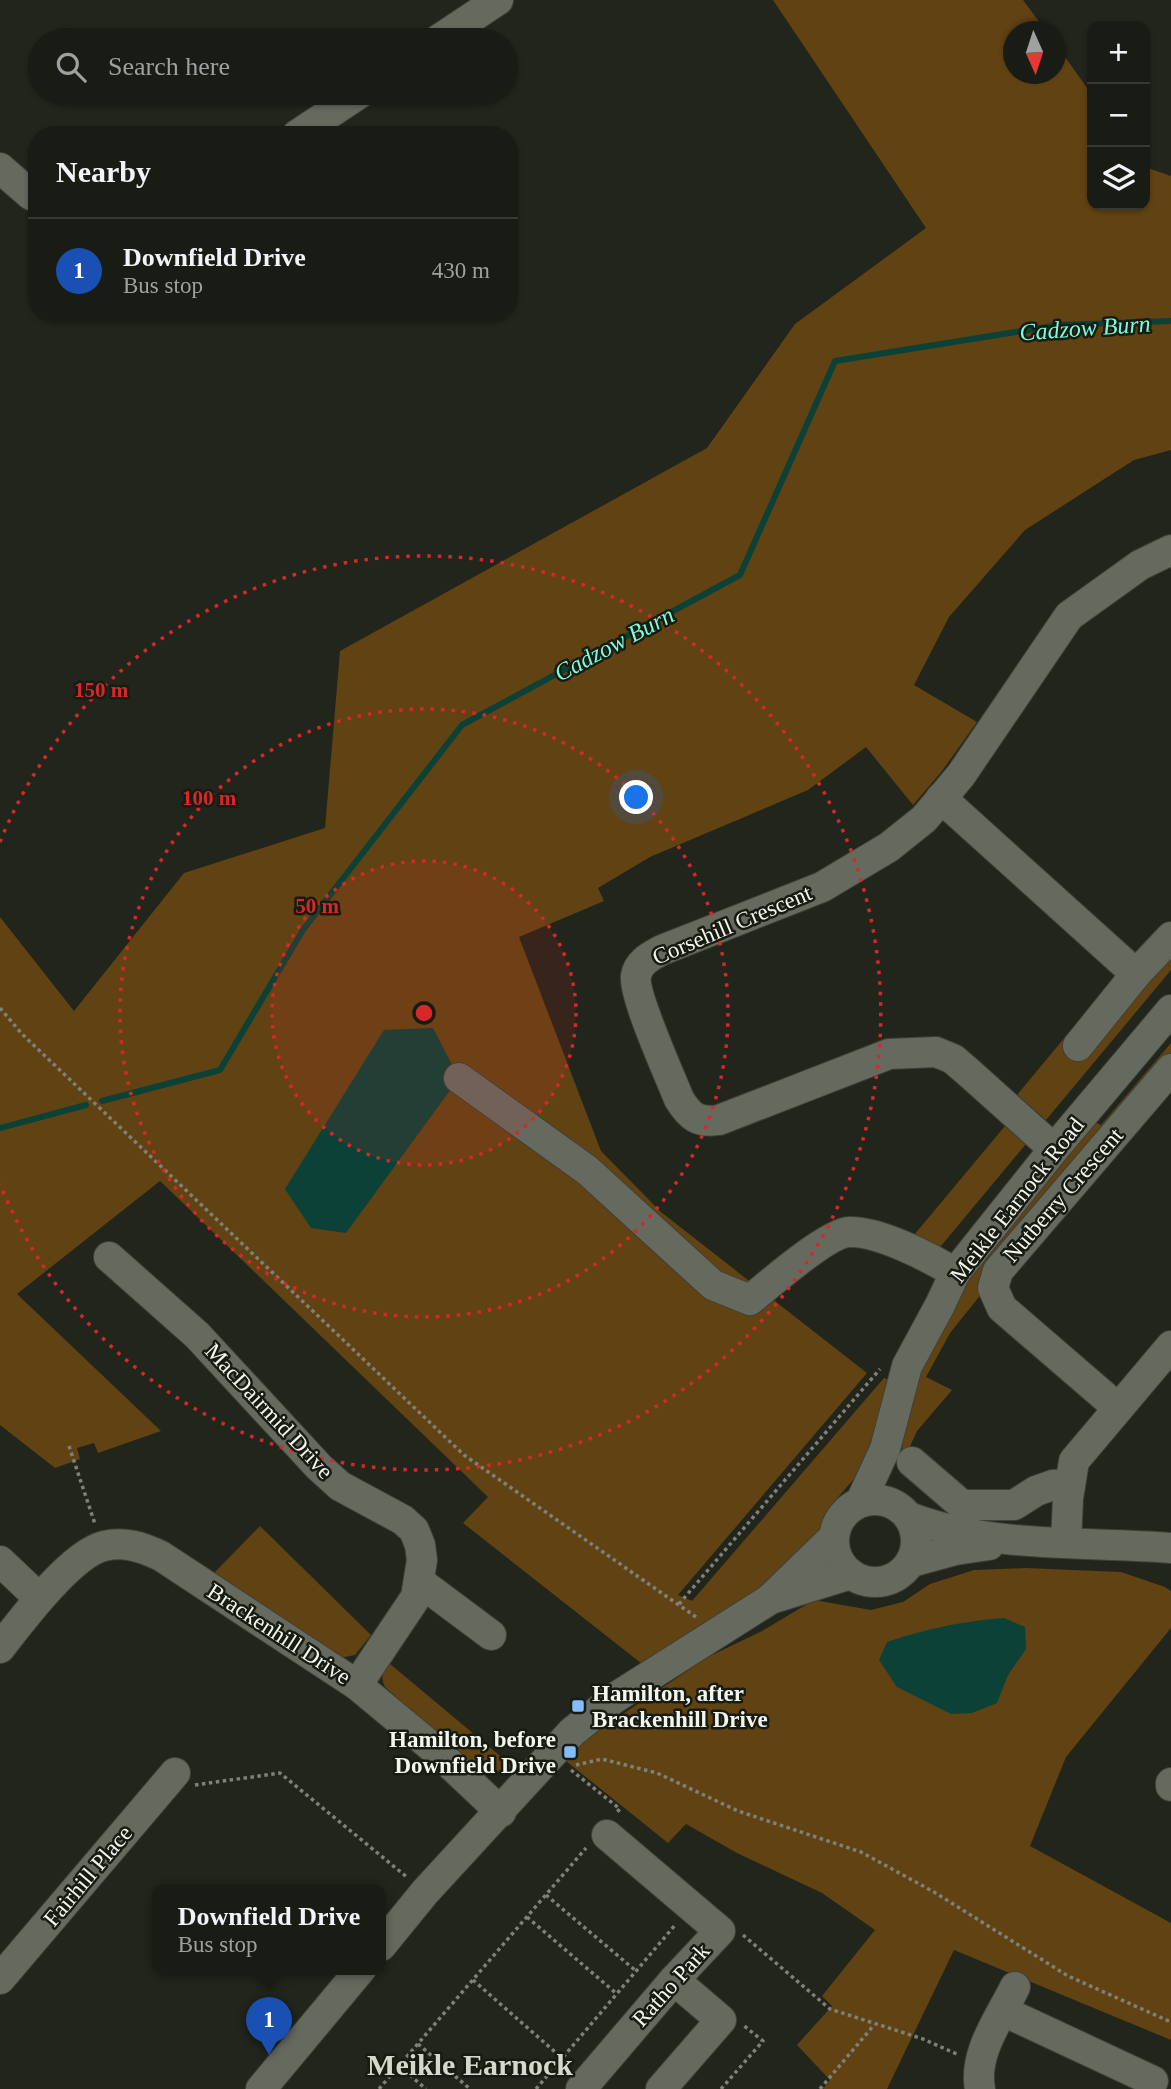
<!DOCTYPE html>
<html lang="en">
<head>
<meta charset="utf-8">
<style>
  body { margin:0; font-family:"Times New Roman",serif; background:#22251d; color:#f1f3f6 }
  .controls { position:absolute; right:21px; top:21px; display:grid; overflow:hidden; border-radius:14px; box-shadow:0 2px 5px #0004 }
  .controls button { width:63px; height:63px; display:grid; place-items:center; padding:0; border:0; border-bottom:2px solid #373a34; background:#191c14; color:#f1f3f6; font:35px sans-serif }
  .compass { position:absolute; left:1003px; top:21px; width:63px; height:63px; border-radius:50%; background:#191c14; box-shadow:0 2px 5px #0004; rotate:177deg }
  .you { position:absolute; left:637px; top:798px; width:24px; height:24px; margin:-18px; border:5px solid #fff; border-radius:50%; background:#1a73e8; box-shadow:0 0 0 10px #1a73e833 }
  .badge { display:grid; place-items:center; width:46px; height:46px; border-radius:50%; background:#84bcfb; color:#fff; font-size:23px; font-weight:700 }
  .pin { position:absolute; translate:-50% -58px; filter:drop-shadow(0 2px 4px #0008) }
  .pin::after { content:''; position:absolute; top:37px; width:24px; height:21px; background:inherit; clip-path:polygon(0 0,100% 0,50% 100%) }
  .popup { position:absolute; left:152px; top:1884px; width:234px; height:91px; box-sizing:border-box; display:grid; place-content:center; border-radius:14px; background:#191c14; filter:drop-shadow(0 2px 5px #0005); font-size:23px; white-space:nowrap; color:#9fa1a0 }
  .popup b { font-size:26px; color:#f1f3f6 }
  .popup::after { content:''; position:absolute; left:50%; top:100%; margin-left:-14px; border:14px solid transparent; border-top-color:#191c14 }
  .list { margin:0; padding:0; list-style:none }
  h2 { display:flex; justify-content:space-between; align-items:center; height:91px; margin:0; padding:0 28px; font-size:30px }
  h2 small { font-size:23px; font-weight:400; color:#9fa1a0 }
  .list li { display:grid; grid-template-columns:46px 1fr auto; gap:21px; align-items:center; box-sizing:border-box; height:105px; padding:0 28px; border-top:2px solid #373a34 }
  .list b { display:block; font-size:26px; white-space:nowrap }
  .list p { margin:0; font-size:23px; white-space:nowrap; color:#9fa1a0 }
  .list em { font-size:23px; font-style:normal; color:#9fa1a0 }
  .icon { flex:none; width:38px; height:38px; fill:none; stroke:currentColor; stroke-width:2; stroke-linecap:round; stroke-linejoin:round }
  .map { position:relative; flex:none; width:1171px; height:2089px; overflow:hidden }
  .search { position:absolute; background:#191c14; box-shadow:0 2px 5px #0004; left:28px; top:28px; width:490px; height:77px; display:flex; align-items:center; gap:18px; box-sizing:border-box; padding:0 24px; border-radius:38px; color:#9fa1a0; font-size:26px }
  .panel { position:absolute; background:#191c14; box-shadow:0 2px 5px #0004; left:28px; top:126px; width:490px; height:196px; border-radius:28px }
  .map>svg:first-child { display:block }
</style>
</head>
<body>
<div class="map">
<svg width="1171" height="2089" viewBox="0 0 1171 2089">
  <rect width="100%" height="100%" fill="#21251b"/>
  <g fill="#614213">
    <path d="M773 0H1023L1046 31 1014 32V74H1056V44L1092 95V205H1145V167L1171 176V450L1134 460 1025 530 949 617 914 685 977 722 942 771 913 805 866 747 808 790 650 857 598 888 604 901 519 937 601 1151 661 1212 867 1373 678 1595 692 1601 884 1378 889 1380 868 1452 859 1473 833 1503 817 1536 782 1577 646 1667 463 1523 488 1497 160 1181 17 1294 161 1431 98 1453 94 1443 77 1448 80 1459 55 1468 0 1425V917L74 1011 184 873 325 828 340 651 707 448 795 324 926 228Z"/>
    <path d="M1171 956V970L1046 1120 1017 1095 1066 1036 1074 1041Z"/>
    <path d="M1171 1043V1058L950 1333 926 1377 952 1390 917 1431 903 1462C899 1432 910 1406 920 1378L915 1375 981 1256 1095 1122 1101 1125Z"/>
    <path d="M1005 1126 1026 1144 936 1252 909 1241Z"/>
    <path d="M260 1526 371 1635 355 1655 340 1658 214 1573Z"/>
    <path d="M1026 1568 1121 1572 1165 1587 1171 1591V1628L1066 1757 1030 1846 1171 1923V2040L954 1950 887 2089H823L830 2080 797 2045 832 2006 822 1996 875 1930 822 1893 737 1853 686 1824 668 1843 566 1761 590 1736 708 1657 762 1631 814 1600 871 1610 903 1602 930 1584 974 1570Z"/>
    <path d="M389 1663 517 1770 511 1772 478 1771 385 1687C380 1677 383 1672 389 1663Z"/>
  </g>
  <g fill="#0b4136">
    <path d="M433 1028 459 1078 346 1233 311 1228 285 1189 384 1030Z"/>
    <path d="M1004 1618 1025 1627 1026 1649 1008 1675 997 1703 972 1713 951 1714 897 1687 879 1660 887 1642C926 1629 963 1621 1004 1618Z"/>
  </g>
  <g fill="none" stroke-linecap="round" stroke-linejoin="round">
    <g stroke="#0b4136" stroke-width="6">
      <path d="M102 1101 220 1070 303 930 462 725 740 575 835 361 1059 325 1171 321"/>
      <path d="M0 1128 86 1105"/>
    </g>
    <g stroke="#3e4139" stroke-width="32">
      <g id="minor">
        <path d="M438 40 498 0"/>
        <path d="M297 135 360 93"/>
        <path d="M0 168 31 195 37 197"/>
        <path d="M941 798 1136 974"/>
        <path d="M1078 1046 1136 974 1171 937"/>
        <path d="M459 1078 587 1170 713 1285 750 1300C768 1285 828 1233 849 1232 879 1231 929 1257 955 1273"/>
        <path d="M1054 1149 967 1071 953 1059 936 1052 889 1054 719 1120C698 1123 690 1117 679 1099 670 1076 633 995 636 976 638 962 651 956 662 950L822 887 889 847 924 819 961 775 1069 616 1140 565 1171 550"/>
        <path d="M109 1257 197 1335 319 1467 340 1486 403 1520 414 1530 420 1545 422 1560 416 1597 357 1685"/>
        <path d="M1118 1408 1002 1308 993 1288 998 1271 1171 1069"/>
        <path d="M912 1462 962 1505H1014L1036 1491 1053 1485 1070 1484"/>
        <circle cx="875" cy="1541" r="41"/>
        <path d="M861 1501 885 1449 907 1366 940 1305 955 1273 1054 1149 1171 1010"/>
        <path d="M909 1517C992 1549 1084 1541 1171 1548"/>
        <path d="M1066 1543 1068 1498 1074 1461 1171 1346"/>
        <path d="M0 1561 39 1598"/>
        <path d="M911 1562 955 1550 989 1545"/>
        <path d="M420 1582 491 1635"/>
        <path d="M774 1598 851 1574"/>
        <path d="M0 1648C21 1621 71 1554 104 1546 124 1541 142 1547 161 1556L357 1685 433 1748 501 1812"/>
        <path d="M1171 1783V1786"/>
        <path d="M381 1946 425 1892 572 1732 613 1699 769 1600 834 1537"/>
        <path d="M0 1979 175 1773"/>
        <path d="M1003 2011 1153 2081"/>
        <path d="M261 2089 361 1969"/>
        <path d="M581 2089 674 1980 720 1931 607 1835"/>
        <path d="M661 2089 721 2020 674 1980"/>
        <path d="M980 2089C973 2053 1000 2018 1015 1987"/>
      </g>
    </g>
    <g stroke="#7e8179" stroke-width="3.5" stroke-dasharray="3.5 3.5" stroke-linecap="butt">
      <path d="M0 1008 22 1034 464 1455 696 1617"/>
      <path d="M69 1446 95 1524"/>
      <path d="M679 1604 880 1369"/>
      <path d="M576 1765 602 1759 657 1773 738 1811 861 1852 934 1892 1068 1976 1171 2022"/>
      <path d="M571 1770 620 1809 616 1813"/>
      <path d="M195 1785 280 1773 408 1878"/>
      <path d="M546 1895 636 1971"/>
      <path d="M527 1917 617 1994"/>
      <path d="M743 1935 830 2009 923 2039 959 2055"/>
      <path d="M473 1980 562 2058"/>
      <path d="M418 2044 470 2089"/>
      <path d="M399 2066 426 2089"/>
      <path d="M379 2089 586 1848"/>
      <path d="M536 2089 676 1924"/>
      <path d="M721 2089 763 2041 743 2025"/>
      <path d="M820 2089 874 2025"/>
    </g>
    <use href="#minor" stroke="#65695e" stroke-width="30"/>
  </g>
  <circle cx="424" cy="1013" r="152" fill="#d62828" fill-opacity=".12"/>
  <g fill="none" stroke="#d62828" stroke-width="3.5" stroke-dasharray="3.5 7">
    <circle cx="424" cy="1013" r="152"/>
    <circle cx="424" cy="1013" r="304"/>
    <path d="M0 842A457 457 0 1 1 0 1184"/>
  </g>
  <g fill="#84bcfb" stroke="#181b12" stroke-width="2.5">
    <rect x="571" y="1699" width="14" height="14" rx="3.5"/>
    <rect x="563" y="1745" width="14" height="14" rx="3.5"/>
  </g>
  <g text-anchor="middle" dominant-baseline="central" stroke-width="5" stroke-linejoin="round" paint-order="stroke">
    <g font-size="23" fill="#f3f5ef" stroke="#181b12">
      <text transform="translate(732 925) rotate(-23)">Corsehill Crescent</text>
      <text transform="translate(1063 1195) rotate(-49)">Nutberry Crescent</text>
      <text transform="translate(1017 1200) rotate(-52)">Meikle Earnock Road</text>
      <text transform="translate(269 1411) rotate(47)">MacDairmid Drive</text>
      <text transform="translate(279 1634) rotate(33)">Brackenhill Drive</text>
      <text transform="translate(88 1876) rotate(-50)">Fairhill Place</text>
      <text transform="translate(671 1985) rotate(-48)">Ratho Park</text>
    </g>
    <g font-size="23" font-weight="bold" fill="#f3f5ef" stroke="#181b12" text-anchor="start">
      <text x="592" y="1693">Hamilton, after<tspan x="592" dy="26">Brackenhill Drive</tspan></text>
      <text x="556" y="1739" text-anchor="end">Hamilton, before<tspan x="556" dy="26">Downfield Drive</tspan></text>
    </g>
    <g font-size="24" font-style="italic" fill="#78fede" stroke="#181b12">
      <text transform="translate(1085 328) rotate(-4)">Cadzow Burn</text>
      <text transform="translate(614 644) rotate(-28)">Cadzow Burn</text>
    </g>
    <g font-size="30" font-weight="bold" fill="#d4d9cd" stroke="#181b12">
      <text x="470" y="2064">Meikle Earnock</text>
    </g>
  </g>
  <circle cx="424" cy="1013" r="10" fill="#d62828" stroke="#181b12" stroke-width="3.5"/>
  <g font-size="21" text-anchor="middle" font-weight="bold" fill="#d62828" stroke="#181b12" stroke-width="5" stroke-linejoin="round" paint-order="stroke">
    <text x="101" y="697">150 m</text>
    <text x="209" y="805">100 m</text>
    <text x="317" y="913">50 m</text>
  </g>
</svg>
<div class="controls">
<button>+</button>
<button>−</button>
<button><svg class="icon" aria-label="layers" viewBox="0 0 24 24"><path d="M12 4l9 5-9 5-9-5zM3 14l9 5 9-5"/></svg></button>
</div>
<svg class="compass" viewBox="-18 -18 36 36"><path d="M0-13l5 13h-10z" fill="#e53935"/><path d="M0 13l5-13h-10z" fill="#9fa1a0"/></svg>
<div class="you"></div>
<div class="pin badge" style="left:269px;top:2055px;background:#1a4fb4">1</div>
<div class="popup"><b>Downfield Drive</b>Bus stop</div>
<div class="search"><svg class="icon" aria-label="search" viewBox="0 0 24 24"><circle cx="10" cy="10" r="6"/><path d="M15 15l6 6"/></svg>Search here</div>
<section class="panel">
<h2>Nearby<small></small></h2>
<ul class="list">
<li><span class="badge" style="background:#1a4fb4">1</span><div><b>Downfield Drive</b><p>Bus stop</p></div><em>430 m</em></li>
</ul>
</section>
</div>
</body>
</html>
